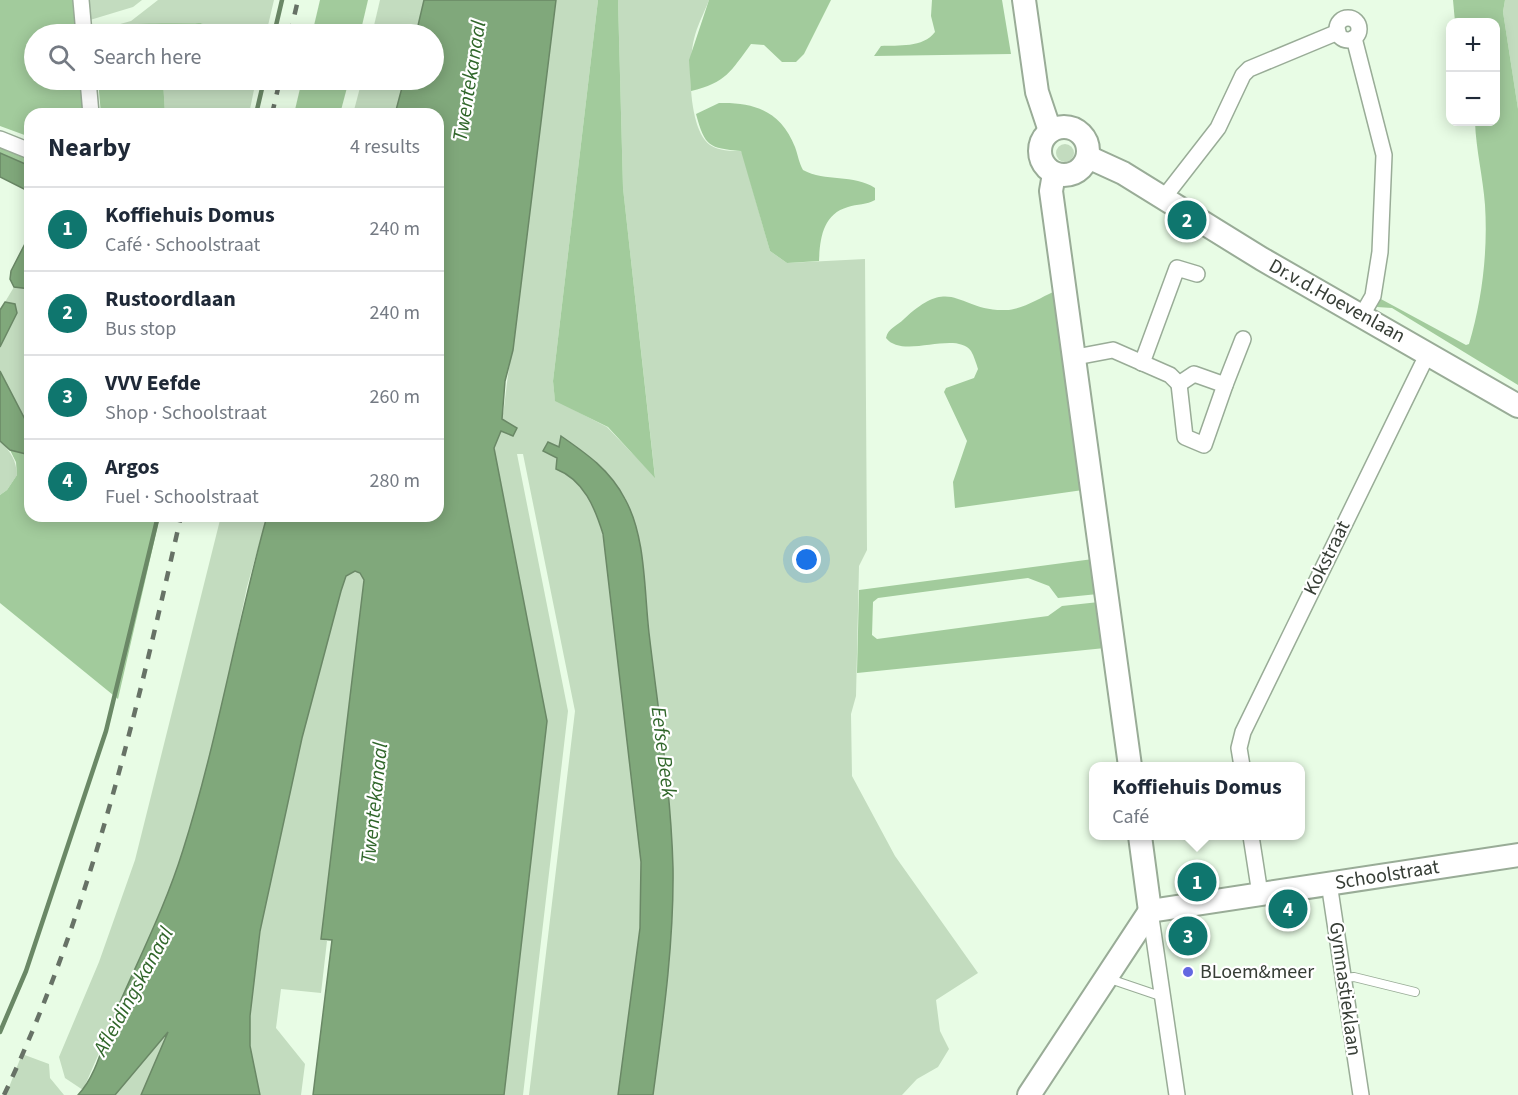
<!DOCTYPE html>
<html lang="en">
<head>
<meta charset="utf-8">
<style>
  body { margin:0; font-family:"Source Sans 3",sans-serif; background:#f6f6f7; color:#1f2937 }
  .controls { position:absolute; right:18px; top:18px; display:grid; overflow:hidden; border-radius:12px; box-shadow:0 3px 15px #0003 }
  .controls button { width:54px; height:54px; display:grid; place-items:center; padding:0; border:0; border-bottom:2px solid #e0e1e3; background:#fff; color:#1f2937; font:30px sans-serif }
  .you { position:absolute; left:807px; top:560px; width:21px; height:21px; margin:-15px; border:4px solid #fff; border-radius:50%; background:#1a73e8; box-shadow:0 0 0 9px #1a73e833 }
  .badge { display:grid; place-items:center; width:39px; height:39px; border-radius:50%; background:#0f766e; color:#fff; font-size:20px; font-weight:700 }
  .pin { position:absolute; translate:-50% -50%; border:3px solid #fff; box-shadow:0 2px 6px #0006 }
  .popup { position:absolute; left:1089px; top:762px; width:216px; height:78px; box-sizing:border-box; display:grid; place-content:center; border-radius:12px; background:#fff; filter:drop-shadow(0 2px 4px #0005); font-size:20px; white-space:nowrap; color:#747a83 }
  .popup b { font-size:22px; color:#1f2937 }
  .popup::after { content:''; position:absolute; left:50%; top:100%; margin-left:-12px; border:12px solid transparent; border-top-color:#fff }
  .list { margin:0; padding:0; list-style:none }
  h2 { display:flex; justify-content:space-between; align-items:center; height:78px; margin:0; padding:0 24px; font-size:26px }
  h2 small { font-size:20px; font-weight:400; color:#747a83 }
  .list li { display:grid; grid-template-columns:39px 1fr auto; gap:18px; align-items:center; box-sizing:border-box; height:84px; padding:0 24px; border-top:2px solid #e0e1e3 }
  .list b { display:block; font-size:22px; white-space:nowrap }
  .list p { margin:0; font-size:20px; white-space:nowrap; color:#747a83 }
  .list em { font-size:20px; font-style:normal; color:#747a83 }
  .icon { flex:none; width:33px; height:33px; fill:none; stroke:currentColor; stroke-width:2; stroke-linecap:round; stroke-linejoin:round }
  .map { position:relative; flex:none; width:1518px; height:1095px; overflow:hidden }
  .search { position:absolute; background:#fff; box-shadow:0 3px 15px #0003; left:24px; top:24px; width:420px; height:66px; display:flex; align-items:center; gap:15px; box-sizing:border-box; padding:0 21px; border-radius:33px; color:#747a83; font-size:22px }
  .panel { position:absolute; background:#fff; box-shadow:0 3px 15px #0003; left:24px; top:108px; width:420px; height:414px; border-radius:18px }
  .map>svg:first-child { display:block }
</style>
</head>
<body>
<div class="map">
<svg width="1518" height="1095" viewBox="0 0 1518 1095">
  <rect width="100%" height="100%" fill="#e8fce5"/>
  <g fill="#c3dcbf">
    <path d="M88 0H142L133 7 90 20Z"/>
    <path d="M158 0H274L266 34H210V31L201 23 113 26 131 21Z"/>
    <path d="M380 0H424L416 34H372Z"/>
    <path d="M556 0H598L553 381 555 400 607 427 655 477 623 188 618 0H709C704 13 697 26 694 39 688 63 688 129 710 145 719 151 731 151 741 151L743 155 770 251 787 263 865 259 867 550 859 566 856 696 851 714 852 776 895 856 978 973 936 1000 940 1031 949 1049 938 1067 917 1079 902 1095H653L671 941 673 867 639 543C627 485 608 469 562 436L559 447 548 442 544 451 557 458 556 469C594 484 602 527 608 562L641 862 640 928 618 1095H529L575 711 523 454H517L568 711 523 1095H504L547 721 494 448C507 418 504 382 513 350Z"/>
    <path d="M1505 0H1518V109L1503 12Z"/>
    <path d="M163 80H256L249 114H165Z"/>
    <path d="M362 80H404L395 114H353Z"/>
    <circle cx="1065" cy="153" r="9"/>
    <path d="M14 287 30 289V429L0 371V347L17 313 15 305 5 302Z"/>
    <path d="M0 441C11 452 16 460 17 475L7 490 0 495Z"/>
    <path d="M221 516H267L247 587 215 739 183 852 166 899 83 1090 65 1078 59 1057 99 962 135 860Z"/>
    <path d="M355 571 360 573 364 580 321 939 327 941 321 993 281 989 276 1028 305 1064 301 1095H260L250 1046V1016L260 931 302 738 341 591 346 576Z"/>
    <path d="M169 1031 141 1095H115L165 1034Z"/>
    <path d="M22 1054 49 1064 50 1078 64 1095H6Z"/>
  </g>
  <g fill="#a2cb9c">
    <path d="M0 0H78L81 34H34V80H84L87 114H30V137L0 126Z"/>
    <path d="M320 0H368L360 34H312Z"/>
    <path d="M598 0H618L623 188 655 478 608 427 555 401 553 381Z"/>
    <path d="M709 0H831L804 54 796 62H782L764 45 751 44C731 71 726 83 691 91L689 60Z"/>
    <path d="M932 0H1002L1011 54 874 56 881 46C898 45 923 48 935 32L931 16Z"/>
    <path d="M1453 0H1505L1503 12 1518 109V385L1392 308 1377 307 1379 298 1466 345 1469 344C1482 300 1488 252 1485 205 1483 177 1476 150 1475 122H1496V22H1455Z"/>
    <path d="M201 23 209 28 210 34H93C106 20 180 24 201 23Z"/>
    <path d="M98 80H163L165 114H101Z"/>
    <path d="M302 80H349L340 114H294Z"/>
    <path d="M719 103C754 102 781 111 795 147 798 155 799 163 803 170 825 182 854 174 875 188V200C867 205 857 204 848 207 823 214 820 238 819 261L787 263 770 251 741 151C709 148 705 147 696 114Z"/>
    <path d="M0 140 30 149V166L0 153Z"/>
    <path d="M1053 292 1083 490 955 508 953 482 967 441 944 392 946 388 974 378 978 369C976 363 974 356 971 351 955 330 903 360 886 338 888 328 897 326 904 319 953 273 958 312 1006 310 1021 310 1040 298 1053 292Z"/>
    <path d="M10 450 30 455V516H160L118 699 0 603V495L7 490 17 475 16 462Z"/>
    <path d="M1093 559 1098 594 1058 598 1049 586 1028 578 878 598 873 602 872 635 877 639 1048 616 1062 606 1099 602 1105 648 857 673 859 590Z"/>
  </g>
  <g fill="#80a87b" stroke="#6a8866" stroke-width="1.5">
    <path d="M424 0H556L513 350 505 381 502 419 517 428 513 436 501 431 494 448 547 721 504 1095H313L332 940 321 939 364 580 360 573 355 571 346 576 341 591 302 738 260 931 250 1016V1046L260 1095H141L168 1032 115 1095H78C99 1073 104 1036 117 1009 140 956 166 905 183 850 218 740 236 627 267 516H438V114H395L404 80H434V34H416Z"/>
    <path d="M0 153 30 166V192L0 177Z"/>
    <path d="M30 234V289L14 287 10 279 11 271Z"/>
    <path d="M5 302 15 304 17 313 0 347V310Z"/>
    <path d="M0 371 30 429V455L10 450 0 441Z"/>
    <path d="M561 436C587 454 610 470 625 499 646 537 644 590 649 633 658 710 671 790 673 868 674 944 663 1020 653 1095H618L640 928 641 862 603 534C595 508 584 480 556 469L557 458 543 451 548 442 559 447Z"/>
  </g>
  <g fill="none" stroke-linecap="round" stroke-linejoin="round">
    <g stroke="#6a8866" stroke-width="4.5">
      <path d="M274 34 282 0"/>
      <path d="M256 114 264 80"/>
      <path d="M0 1032 26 971 106 731 158 516"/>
    </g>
    <g stroke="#99ac97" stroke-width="10">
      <g id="lane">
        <path d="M1107 978 1163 997"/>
        <path d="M1343 978 1354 977 1415 992"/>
      </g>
    </g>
    <g stroke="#99ac97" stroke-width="18">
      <g id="street">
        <path d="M81 0 84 34"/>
        <circle cx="1348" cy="29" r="11"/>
        <path d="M1354 38 1384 155 1380 252 1373 296 1362 315"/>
        <path d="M88 80 91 114"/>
        <path d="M0 139 30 151"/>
        <path d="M1162 200 1218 128 1243 75 1249 69 1338 32"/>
        <path d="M1076 357 1113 350 1170 375 1179 384 1194 374 1225 385 1243 339"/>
        <path d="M1142 363 1177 268 1197 274"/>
        <path d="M1179 384 1185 437 1204 445 1225 385"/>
        <path d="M1242 766 1239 748 1243 732 1428 353"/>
        <path d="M1251 836 1260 894"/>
        <path d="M1329 883 1361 1095"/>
        <path d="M1150 911 1177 1095"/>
      </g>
    </g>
    <g stroke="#99ac97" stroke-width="26">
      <g id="secondary">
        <path d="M1024 0 1037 92 1050 131"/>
        <circle cx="1064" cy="151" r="24"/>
        <path d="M1088 157 1123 173 1262 259 1518 406"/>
        <path d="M1054 174 1051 191 1130 766"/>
        <path d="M1140 836 1150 911"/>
        <path d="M1029 1095 1150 911 1518 855"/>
      </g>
    </g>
    <use href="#lane" stroke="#fff" stroke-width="8"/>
    <use href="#street" stroke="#fff" stroke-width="15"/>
    <use href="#secondary" stroke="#fff" stroke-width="22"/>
    <g stroke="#677266" stroke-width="4.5" stroke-dasharray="10 10" stroke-linecap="butt">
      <path d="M290 34 298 0"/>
      <path d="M272 114 280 80"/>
      <path d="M4 1095C91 911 136 714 181 516"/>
    </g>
  </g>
  <circle fill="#6368e1" stroke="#fff" stroke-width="2" cx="1188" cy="972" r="6"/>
  <g text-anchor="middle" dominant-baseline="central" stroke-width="4.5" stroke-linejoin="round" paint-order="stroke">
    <g font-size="20" fill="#373e36" stroke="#fff">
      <text transform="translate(1337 301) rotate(29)">Dr.v.d.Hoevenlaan</text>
      <text transform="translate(1327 558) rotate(-64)">Kokstraat</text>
      <text transform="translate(1387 875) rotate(-9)">Schoolstraat</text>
      <text transform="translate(1345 989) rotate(82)">Gymnastieklaan</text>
    </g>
    <g font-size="20" fill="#373e36" stroke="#fff" text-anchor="start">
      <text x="1200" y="972">BLoem&amp;meer</text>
    </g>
    <g font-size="21" font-style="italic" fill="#30662a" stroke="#fff">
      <text transform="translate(469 81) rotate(-81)">Twentekanaal</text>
      <text transform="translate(664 752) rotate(83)">Eefse Beek</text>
      <text transform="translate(374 803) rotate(-84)">Twentekanaal</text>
      <text transform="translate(133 991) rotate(-61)">Afleidingskanaal</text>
    </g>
  </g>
</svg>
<div class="controls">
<button>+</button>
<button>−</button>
</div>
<div class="you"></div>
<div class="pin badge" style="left:1197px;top:882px">1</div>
<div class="popup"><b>Koffiehuis Domus</b>Café</div>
<div class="pin badge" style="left:1187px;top:220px">2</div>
<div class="pin badge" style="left:1188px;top:936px">3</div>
<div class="pin badge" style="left:1288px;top:909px">4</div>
<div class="search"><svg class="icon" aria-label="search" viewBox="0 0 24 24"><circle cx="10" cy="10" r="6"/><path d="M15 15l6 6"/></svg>Search here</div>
<section class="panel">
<h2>Nearby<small>4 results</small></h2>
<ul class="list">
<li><span class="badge">1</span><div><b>Koffiehuis Domus</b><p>Café · Schoolstraat</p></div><em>240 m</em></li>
<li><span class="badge">2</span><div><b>Rustoordlaan</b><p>Bus stop</p></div><em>240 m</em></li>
<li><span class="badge">3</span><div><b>VVV Eefde</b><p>Shop · Schoolstraat</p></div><em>260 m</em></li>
<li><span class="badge">4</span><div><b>Argos</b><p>Fuel · Schoolstraat</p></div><em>280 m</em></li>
</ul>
</section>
</div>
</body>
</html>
